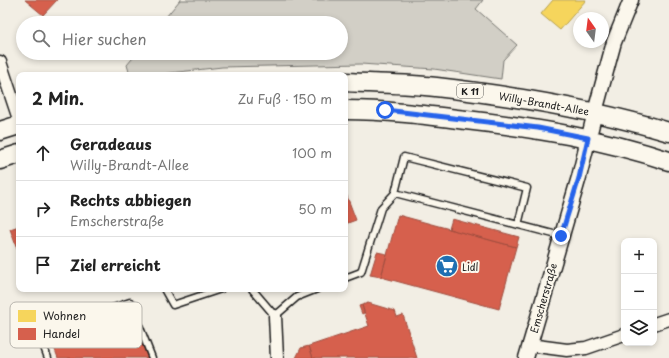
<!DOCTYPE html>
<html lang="de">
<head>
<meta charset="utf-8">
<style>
  body { margin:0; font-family:"Playpen Sans",sans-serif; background:#f6f6f6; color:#222 }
  .controls { position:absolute; right:12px; bottom:12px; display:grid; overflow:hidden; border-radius:8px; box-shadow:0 2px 6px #0003 }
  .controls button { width:36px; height:36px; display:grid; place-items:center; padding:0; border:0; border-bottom:1px solid #e0e0e0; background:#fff; color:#222; font:20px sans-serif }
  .compass { position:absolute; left:573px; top:12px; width:36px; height:36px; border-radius:50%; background:#fff; box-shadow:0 2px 6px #0003; rotate:346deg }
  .stop { position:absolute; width:12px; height:12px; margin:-9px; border:3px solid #2563eb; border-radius:50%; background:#fff }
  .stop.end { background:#2563eb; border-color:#fff; box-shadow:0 1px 4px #0008 }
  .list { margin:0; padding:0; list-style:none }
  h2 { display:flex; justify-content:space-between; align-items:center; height:52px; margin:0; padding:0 16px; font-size:17px }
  h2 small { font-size:13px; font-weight:400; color:#767676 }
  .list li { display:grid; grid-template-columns:26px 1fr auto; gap:12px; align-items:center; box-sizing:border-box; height:56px; padding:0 16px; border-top:1px solid #e0e0e0 }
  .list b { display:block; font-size:15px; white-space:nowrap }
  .list p { margin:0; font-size:13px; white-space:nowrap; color:#767676 }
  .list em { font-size:13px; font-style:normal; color:#767676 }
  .icon { flex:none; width:22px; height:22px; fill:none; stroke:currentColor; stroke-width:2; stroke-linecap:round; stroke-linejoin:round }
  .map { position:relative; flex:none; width:669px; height:358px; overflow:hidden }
  .search { position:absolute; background:#fff; box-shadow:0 2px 6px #0003; left:16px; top:16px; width:332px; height:44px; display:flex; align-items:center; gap:10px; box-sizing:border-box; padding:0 14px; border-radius:22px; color:#767676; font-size:15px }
  .panel { position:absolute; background:#fff; box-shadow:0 2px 6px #0003; left:16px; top:72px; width:332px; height:220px; border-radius:8px }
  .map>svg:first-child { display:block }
</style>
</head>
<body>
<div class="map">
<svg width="669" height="358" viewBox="0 0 669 358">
  <rect width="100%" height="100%" fill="#f2eee4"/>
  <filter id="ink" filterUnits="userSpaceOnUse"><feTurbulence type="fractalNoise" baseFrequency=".025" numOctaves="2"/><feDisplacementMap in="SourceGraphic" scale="8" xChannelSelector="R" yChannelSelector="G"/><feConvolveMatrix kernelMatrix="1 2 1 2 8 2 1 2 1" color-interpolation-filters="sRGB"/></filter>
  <g filter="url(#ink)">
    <path fill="#d2cfc6" stroke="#777671" d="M180 0H483L476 9 517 45 503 60 501 79 434 69 361 64 222 67 152 75H130L127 65 137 53H341V23H161Z"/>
    <path fill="#f6d55c" stroke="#b59e49" d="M553 0H586L560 30 541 14Z"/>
    <g fill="#d6604d" stroke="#9e4c3e">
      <path d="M25 0H57L43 15Z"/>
      <path d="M345 191 356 220 345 224Z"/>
      <path d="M398 215 516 247 499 309 381 277Z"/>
      <path d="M452 219 519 237 516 247 449 229Z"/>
      <path d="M19 226V254L10 229Z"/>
      <path d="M377 252 387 254 381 277 370 275Z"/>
      <path d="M368 303 395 311 397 317 403 315 417 358H313L309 346 369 326 362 305Z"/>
      <path d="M362 305 364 313 362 314 359 306Z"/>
      <path d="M133 317 148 358H58L54 347Z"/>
      <path d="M309 346 313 358H296L301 348Z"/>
    </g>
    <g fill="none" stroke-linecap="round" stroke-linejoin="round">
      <g stroke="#1c1c1c" stroke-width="9">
        <g id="service">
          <path d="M518 225 527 188 404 157 395 193 561 236"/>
          <path d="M345 278 361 272 381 208 395 193"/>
          <path d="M164 289 173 305 221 289"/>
          <path d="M252 289 275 316 297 297 317 289"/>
          <path d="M48 358 39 334 130 302 152 358"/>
        </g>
      </g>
      <g stroke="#1c1c1c" stroke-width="15">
        <g id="minor">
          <path d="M0 62 19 119"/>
          <path d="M275 316 277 358"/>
          <path d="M654 324 669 319"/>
          <path d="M529 345 567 350 586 348 624 335"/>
        </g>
      </g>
      <g stroke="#1c1c1c" stroke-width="17">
        <path id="tertiary" d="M526 358 579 177 595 112 614 42 631 0"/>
      </g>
      <g stroke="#1c1c1c" stroke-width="21">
        <g id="primary">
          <path d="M345 82C375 84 406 83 436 87 515 96 593 109 669 132"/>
          <path d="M345 110C386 110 426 115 466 120 537 128 602 139 669 161"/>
          <path d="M0 131 19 125"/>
          <path d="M0 160 19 154"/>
        </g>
      </g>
      <use href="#service" stroke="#fbf7ec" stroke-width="6"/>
      <use href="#minor" stroke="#fbf7ec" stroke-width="12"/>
      <use href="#tertiary" stroke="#fbf7ec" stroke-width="14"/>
      <use href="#primary" stroke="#fbf7ec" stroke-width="18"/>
    </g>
  </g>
  <g fill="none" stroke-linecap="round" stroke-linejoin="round" filter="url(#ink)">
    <path stroke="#2563eb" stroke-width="5" d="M385 110 538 128 588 138 579 178 561 236"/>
  </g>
  <defs>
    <g id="supermarket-disc" transform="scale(1.15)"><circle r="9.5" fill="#1f6fb2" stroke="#fbf7ec"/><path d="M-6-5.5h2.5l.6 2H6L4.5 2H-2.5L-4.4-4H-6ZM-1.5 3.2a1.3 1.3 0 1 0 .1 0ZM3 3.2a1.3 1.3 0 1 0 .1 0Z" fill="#fff"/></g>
  </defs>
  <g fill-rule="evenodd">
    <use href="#supermarket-disc" x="447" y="266"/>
  </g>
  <g text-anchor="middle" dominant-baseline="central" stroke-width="4" stroke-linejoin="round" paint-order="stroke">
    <rect fill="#fbf7ec" stroke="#5f5e5a" stroke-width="1" x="457" y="84" width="26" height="14" rx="3"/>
    <g font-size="9" font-weight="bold" fill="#1c1c1c">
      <text x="470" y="91">K 11</text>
    </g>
    <g font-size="10" fill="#1c1c1c" stroke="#fbf7ec">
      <text transform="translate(544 103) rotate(10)">Willy-Brandt-Allee</text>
      <text transform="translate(543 298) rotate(-74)">Emscherstraße</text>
    </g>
    <g font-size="10" fill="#1c1c1c" stroke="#fbf7ec" text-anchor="start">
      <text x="462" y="266">Lidl</text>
    </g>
  </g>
  <rect x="10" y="302" width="132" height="46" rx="6" fill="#fbf7ec" stroke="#b8b5ae" stroke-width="1"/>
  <rect x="18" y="310" width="18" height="12" fill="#f6d55c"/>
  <rect x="18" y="328" width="18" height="12" fill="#d6604d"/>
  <g font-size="11" fill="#1c1c1c">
    <text x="43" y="320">Wohnen</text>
    <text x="43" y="338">Handel</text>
  </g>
</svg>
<div class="controls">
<button>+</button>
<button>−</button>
<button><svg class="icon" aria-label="layers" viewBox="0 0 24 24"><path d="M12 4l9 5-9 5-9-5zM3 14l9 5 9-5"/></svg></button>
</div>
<svg class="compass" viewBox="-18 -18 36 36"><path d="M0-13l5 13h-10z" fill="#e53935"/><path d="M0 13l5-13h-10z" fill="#767676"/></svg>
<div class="stop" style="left:385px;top:110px"></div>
<div class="stop end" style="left:561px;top:236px"></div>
<div class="search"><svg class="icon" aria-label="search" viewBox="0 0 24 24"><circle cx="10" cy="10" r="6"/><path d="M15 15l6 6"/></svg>Hier suchen</div>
<section class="panel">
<h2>2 Min.<small>Zu Fuß · 150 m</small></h2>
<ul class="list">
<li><svg class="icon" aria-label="ahead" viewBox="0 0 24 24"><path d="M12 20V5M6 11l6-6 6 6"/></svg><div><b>Geradeaus</b><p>Willy-Brandt-Allee</p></div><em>100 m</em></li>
<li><svg class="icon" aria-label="right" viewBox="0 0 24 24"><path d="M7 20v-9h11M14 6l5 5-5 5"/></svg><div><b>Rechts abbiegen</b><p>Emscherstraße</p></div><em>50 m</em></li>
<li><svg class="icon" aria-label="arrive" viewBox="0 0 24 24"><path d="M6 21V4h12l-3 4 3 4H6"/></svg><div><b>Ziel erreicht</b></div></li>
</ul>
</section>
</div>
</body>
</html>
